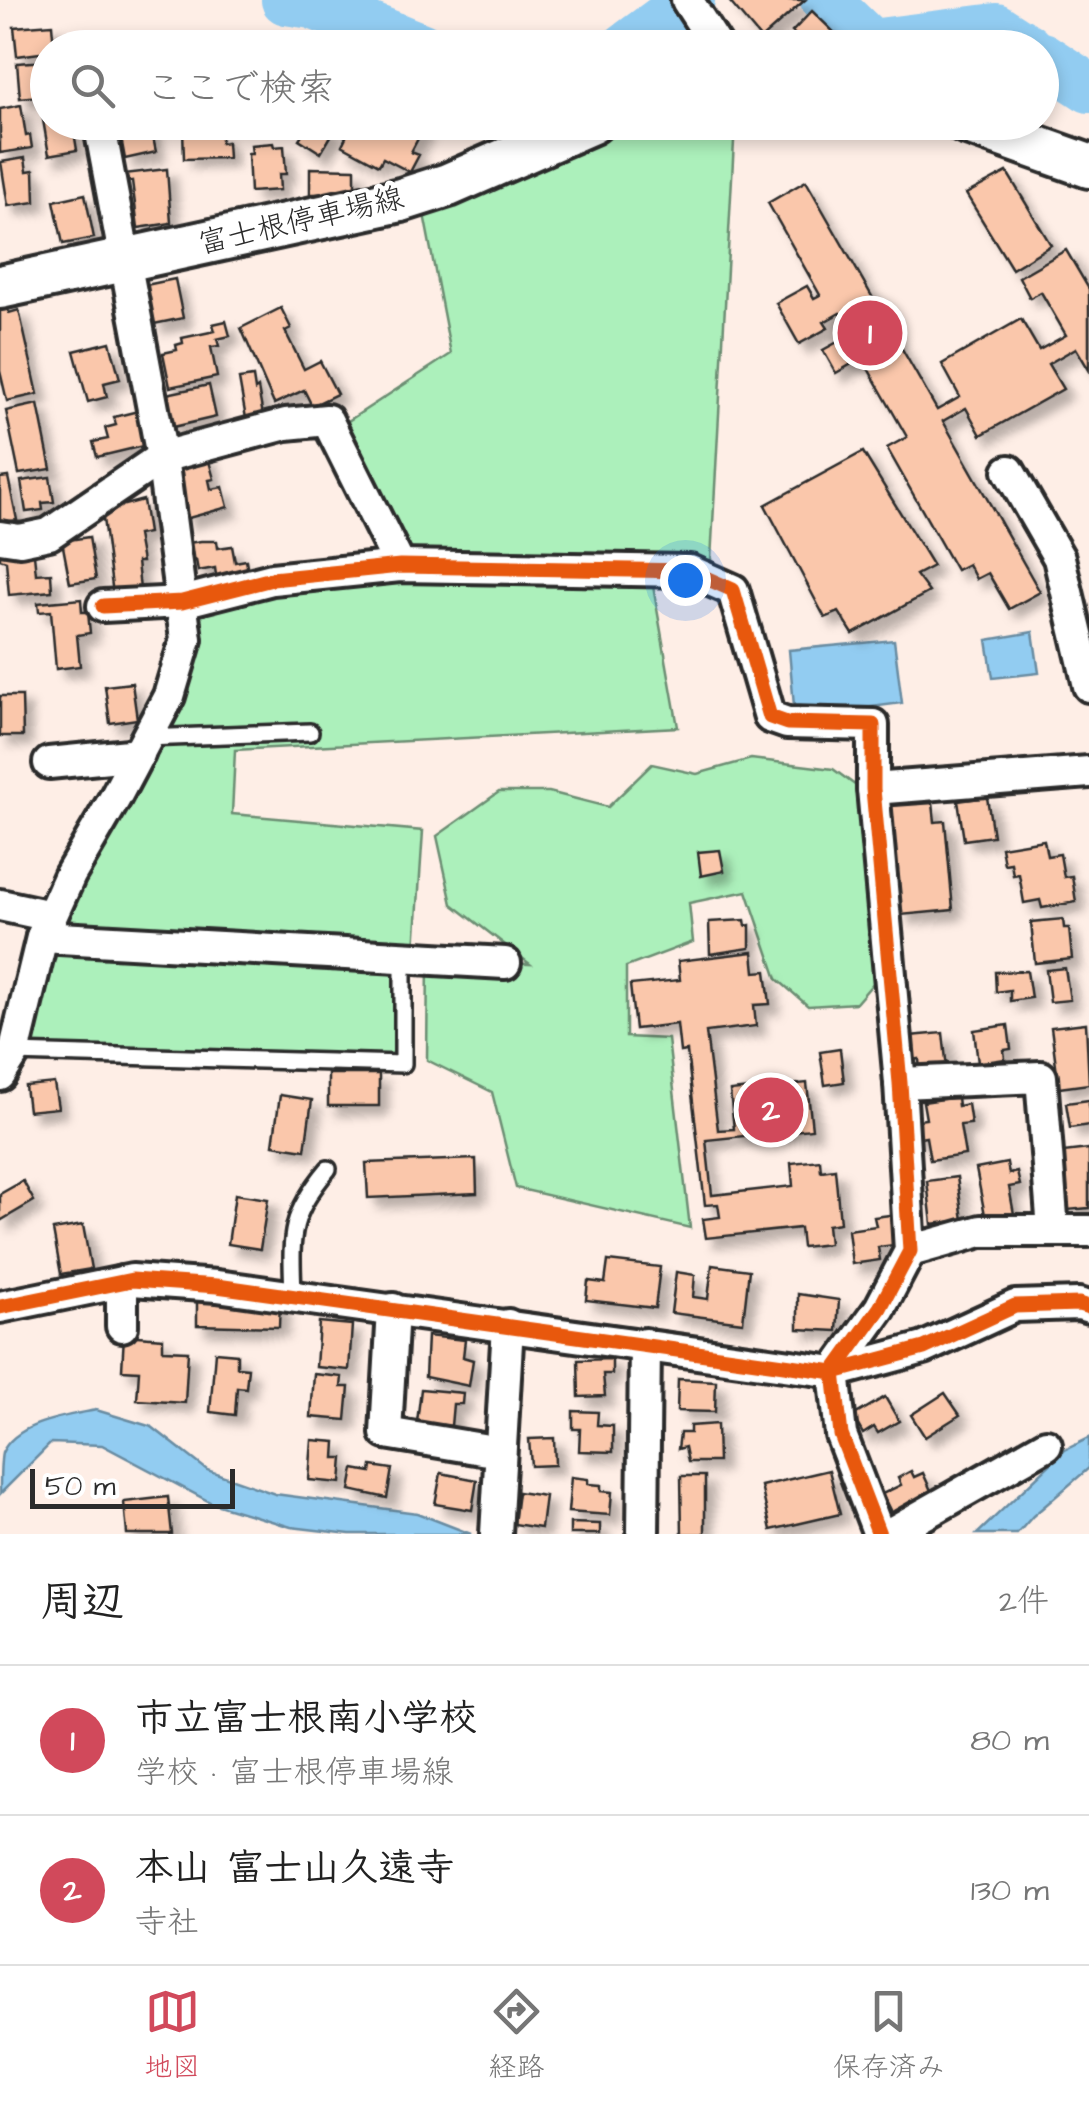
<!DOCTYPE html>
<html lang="ja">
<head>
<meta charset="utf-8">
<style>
  body { margin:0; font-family:"Architects Daughter","Klee One",sans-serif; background:#f2f2f2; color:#222 }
  .scale { position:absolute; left:30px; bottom:25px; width:205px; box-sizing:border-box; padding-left:10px; border:5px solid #2b2b2b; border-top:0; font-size:28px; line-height:35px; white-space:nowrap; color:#2b2b2b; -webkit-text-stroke:8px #fff; paint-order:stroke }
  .you { position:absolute; left:685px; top:580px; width:35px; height:35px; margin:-25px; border:8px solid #fff; border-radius:50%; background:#1a73e8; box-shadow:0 0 0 15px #1a73e833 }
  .badge { display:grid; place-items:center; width:65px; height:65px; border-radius:50%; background:#d1495b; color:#fff; font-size:32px; font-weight:700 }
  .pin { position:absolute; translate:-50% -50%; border:5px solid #fff; box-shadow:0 2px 10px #0006 }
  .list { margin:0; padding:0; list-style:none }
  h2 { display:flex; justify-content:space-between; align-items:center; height:130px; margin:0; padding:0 40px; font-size:42px }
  h2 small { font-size:32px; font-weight:400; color:#767676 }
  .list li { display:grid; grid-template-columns:65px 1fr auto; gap:30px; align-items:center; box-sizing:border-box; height:150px; padding:0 40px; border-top:2px solid #e0e0e0 }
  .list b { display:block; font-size:38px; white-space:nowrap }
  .list p { margin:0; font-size:32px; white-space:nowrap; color:#767676 }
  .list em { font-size:32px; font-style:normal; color:#767676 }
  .icon { flex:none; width:55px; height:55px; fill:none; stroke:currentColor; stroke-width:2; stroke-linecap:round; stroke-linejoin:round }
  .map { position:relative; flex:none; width:1089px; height:1534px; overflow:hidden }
  .search { position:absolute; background:#fff; box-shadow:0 5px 15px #0003; left:30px; right:30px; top:30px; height:110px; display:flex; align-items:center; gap:25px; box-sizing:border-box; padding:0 35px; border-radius:55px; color:#767676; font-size:38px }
  .sheet { height:430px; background:#fff }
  nav { display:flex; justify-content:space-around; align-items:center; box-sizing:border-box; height:140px; border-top:2px solid #e0e0e0; background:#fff; font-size:28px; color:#767676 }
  nav a { display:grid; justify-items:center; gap:5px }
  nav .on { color:#d1495b }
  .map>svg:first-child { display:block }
</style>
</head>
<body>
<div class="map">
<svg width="1089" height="1534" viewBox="0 0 1089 1534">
  <defs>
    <filter id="shadow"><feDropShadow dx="9" dy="9" stdDeviation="5" flood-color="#0004"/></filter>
  </defs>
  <rect width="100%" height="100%" fill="#feeee6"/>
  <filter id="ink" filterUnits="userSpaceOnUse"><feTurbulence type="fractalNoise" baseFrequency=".01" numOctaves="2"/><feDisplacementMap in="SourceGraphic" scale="20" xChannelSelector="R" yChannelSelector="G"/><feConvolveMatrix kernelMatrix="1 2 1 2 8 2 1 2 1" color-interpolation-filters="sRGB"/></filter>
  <g filter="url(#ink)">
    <g fill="#acf0bb" stroke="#6c8e73" stroke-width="2.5">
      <path d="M617 123H735L711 560 412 566 345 423 451 354 424 214Z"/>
      <path d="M651 575 678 727 235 750 232 814 423 831 414 964 398 1056 29 1053 50 951 95 847 191 595 272 579Z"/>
      <path d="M751 759 833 769 863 791 887 967 856 1003 808 1006 777 979 747 891 689 903 693 942 626 967V1037L668 1039 690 1228 516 1188 492 1092 427 1060 428 959 530 964 452 904 437 836 499 792H549L608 807 652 764 697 774Z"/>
    </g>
    <g fill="#92ccf1" stroke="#698ca2" stroke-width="2.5">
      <path d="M1033 632 1039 673 993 678 987 640Z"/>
      <path d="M894 640 902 703 795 717 789 650Z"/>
      <path d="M96 1410 152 1427 207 1470 275 1494 417 1513 471 1534H350L291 1527 212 1503 102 1445 51 1443 0 1494C0 1482 0 1463 2 1453 16 1422 67 1416 96 1410Z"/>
      <path d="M1089 1438V1468L1033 1516 1017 1534H977L1065 1450Z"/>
    </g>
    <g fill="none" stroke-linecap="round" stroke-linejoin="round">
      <g stroke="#92ccf1" stroke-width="50">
        <path d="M286 0 312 4 422 48"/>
        <path d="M825 0 871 44 996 28 1027 48"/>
        <path d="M625 48 690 0"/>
        <path d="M1042 57 1089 88"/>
      </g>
    </g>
    <g fill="#fac7ab" stroke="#2b2b2b" stroke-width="2.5" filter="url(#shadow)">
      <path d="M805 0 761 39 729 1 731 0Z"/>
      <path d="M812 11 839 37 829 48H809L792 32Z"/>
      <path d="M52 24 54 48H48V52L17 56 14 27Z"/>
      <path d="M48 61V95L20 98 17 63Z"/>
      <path d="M21 105 26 136 30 135 32 148 0 153V109Z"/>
      <path d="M48 113V122H66L67 127 73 126 77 150 49 155 42 114Z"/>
      <path d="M118 122H150L156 152 125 159Z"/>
      <path d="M310 122H321L334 131 321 153 299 139Z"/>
      <path d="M343 122 352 127 354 122H415L424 127 411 152 419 155 410 172 383 158 379 165 342 145 346 137 338 132Z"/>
      <path d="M183 129H192V135L221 134V143L227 142 228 158 184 159Z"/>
      <path d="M273 143 274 147 284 146 286 174H279L280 190 250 192 248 154H252L251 145Z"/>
      <path d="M25 158 27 171 34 170 35 202 8 206 1 162Z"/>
      <path d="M310 168 355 169V196L324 202V194H310Z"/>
      <path d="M167 169 171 223 138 228 132 181 125 182 124 174Z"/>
      <path d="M1007 172 1051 245 1012 269 966 194Z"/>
      <path d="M806 181 937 410 960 397 942 364 1021 319 1039 350 1066 335 1041 292 1030 298 1019 277 1066 250 1089 289V370L1076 348 1048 364 1063 389 981 435 966 408 943 421 1040 592 1009 609 988 573 976 579 968 564 956 570 887 448 907 437 862 358 836 373 823 350 852 334 840 313 824 322 828 328 799 344 776 303 807 286 814 298 820 295 768 203Z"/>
      <path d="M85 194 94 238 63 244 54 201Z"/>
      <path d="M175 279 183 318 154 324 146 285Z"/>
      <path d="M7 305 9 313 19 310 38 394 7 401 0 371V306Z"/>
      <path d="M281 308 291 328 285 331 304 369 320 361 337 394 312 406 304 390 274 404 241 328Z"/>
      <path d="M226 321 230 336 217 339 219 346 211 347 217 377 170 387 163 353 177 350 176 345 183 343 182 338 215 331 213 324Z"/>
      <path d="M110 342 120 379 104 383 107 397 88 402 74 351Z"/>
      <path d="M253 377 255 390 258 388 264 421 247 424 239 379Z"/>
      <path d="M209 385 216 417 169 428 162 395Z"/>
      <path d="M38 404 51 469 19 474 6 411Z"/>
      <path d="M138 411 147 445 97 457 93 442 108 439 105 428 116 425 114 417Z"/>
      <path d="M863 452 933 566 916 575 929 592 853 634 839 612 825 618 765 505Z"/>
      <path d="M207 454 214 479 209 480 211 489 223 487 228 507 185 519 172 465Z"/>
      <path d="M8 477 17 520 0 523V478Z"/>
      <path d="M50 477 54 502 42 503 43 510 26 512 21 481Z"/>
      <path d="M143 500 148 533 137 535 142 562H137L140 589 113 594 102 511Z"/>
      <path d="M89 537 96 579 70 583 62 541Z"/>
      <path d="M201 541H217L218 548 232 546 235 562 246 560 249 577 217 582 215 568 198 571 196 560 185 562 182 544Z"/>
      <path d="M21 547 22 555 34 554 36 574 51 573 52 591 9 595 6 561 0 559V549Z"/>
      <path d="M81 599 82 612H88L90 633 77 635 80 666 56 669 51 611 39 612 38 603Z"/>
      <path d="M132 683 137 719 110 723 105 686Z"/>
      <path d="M0 696H22L23 736H0Z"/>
      <path d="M987 797 993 836 964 840 958 801Z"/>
      <path d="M933 803 935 822 945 821 953 910 901 915 891 806Z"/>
      <path d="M1044 840 1047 856 1060 854 1064 877 1072 876 1076 902 1042 908 1040 900 1024 903 1019 874 1013 875 1011 863 1004 864 1001 847Z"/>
      <path d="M720 850 724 871 701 876 698 852Z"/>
      <path d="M1063 919 1064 928H1069L1072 959 1035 963 1031 922Z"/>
      <path d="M745 920 746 926 750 925V948L710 954 709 922Z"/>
      <path d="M753 952 755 972 766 971 770 1004 754 1005 756 1026 706 1032 718 1130 734 1129 730 1091 807 1083 812 1129 706 1140 712 1195 793 1186 791 1163 820 1160 821 1171 835 1169 840 1223 827 1225 829 1244 802 1247 800 1228 706 1238 703 1219 720 1217 718 1204 705 1205 687 1051 680 1052 677 1024 635 1029 630 985 680 980 678 961Z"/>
      <path d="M1065 968 1070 1000 1050 1002 1046 970Z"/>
      <path d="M1027 971 1031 998 1010 1001V990L996 992 995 972Z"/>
      <path d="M1086 1023 1089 1084 1059 1088 1051 1027Z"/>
      <path d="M1008 1025 1011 1049 1004 1050 1005 1059 978 1063 974 1030Z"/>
      <path d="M943 1033 947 1069 920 1071 919 1059 913 1060 910 1036Z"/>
      <path d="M840 1049 844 1082 825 1085 820 1052Z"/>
      <rect x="328" y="1074" width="51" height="32"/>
      <path d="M54 1083 58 1108 28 1111 25 1086Z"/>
      <path d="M280 1095 312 1100 305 1150 273 1145Z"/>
      <path d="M957 1097 958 1106 968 1104 971 1124 960 1125 965 1155 930 1160 926 1137 914 1139 911 1121 926 1119 923 1102Z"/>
      <path d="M1089 1100V1125L1070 1128 1066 1103Z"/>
      <path d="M1089 1149V1208L1068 1210 1063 1152Z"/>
      <path d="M476 1159 477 1193 368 1198 366 1163Z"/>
      <path d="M1007 1163 1009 1174 1017 1172 1020 1185 1009 1187 1014 1214 986 1220 976 1169Z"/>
      <path d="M957 1177 963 1220 932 1224 927 1181Z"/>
      <path d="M23 1181 34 1201 0 1221V1194Z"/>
      <path d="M235 1194 268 1199 260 1249 228 1244Z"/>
      <path d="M890 1215 894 1245 878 1247 880 1260 852 1264 848 1230 876 1226 874 1217Z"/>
      <path d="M83 1225 91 1269 61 1274 53 1230Z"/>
      <path d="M608 1261 660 1267 655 1308 586 1300 588 1281 605 1283Z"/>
      <path d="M712 1265 749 1270 743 1322 671 1313 676 1272 695 1275 693 1297 708 1299Z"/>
      <path d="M798 1294 839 1300 837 1331 798 1329Z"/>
      <path d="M197 1297 280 1300 279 1327 197 1325Z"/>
      <path d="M319 1322 352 1325 349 1370 316 1367Z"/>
      <path d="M124 1335 163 1338V1350L188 1351 185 1403 137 1400 139 1371 122 1370Z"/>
      <path d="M427 1336 465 1340 463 1357 473 1360 469 1386 425 1377Z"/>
      <path d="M215 1352 237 1354V1367L248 1368 246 1388 237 1387 235 1415 210 1412Z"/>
      <path d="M612 1359V1374H603L605 1396 579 1397 578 1360Z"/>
      <path d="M314 1374 342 1377 341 1387H349L346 1420 311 1417Z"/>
      <path d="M678 1379 716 1381 715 1412 677 1411Z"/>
      <path d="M421 1389 463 1393 462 1404H453L451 1426 417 1422Z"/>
      <path d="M945 1393 960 1415 925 1437 911 1415Z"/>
      <path d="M885 1397 899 1421 878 1433 874 1427 863 1434 853 1416Z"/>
      <path d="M573 1411 598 1412 597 1425 613 1426V1452L579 1451 580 1429H573Z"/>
      <path d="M717 1424 718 1462H688L685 1447 678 1449 680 1433H690V1426Z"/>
      <path d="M554 1438 555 1465 531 1466 529 1439Z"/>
      <path d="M312 1440 336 1442 335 1458H343L341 1483 309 1480Z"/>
      <path d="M372 1466 392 1469 387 1498 350 1490 354 1469 371 1472Z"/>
      <path d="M829 1470 840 1514 771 1530 761 1486Z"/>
      <path d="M911 1471 914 1477 923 1473 933 1495 892 1514 882 1494 901 1485 898 1478Z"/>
      <path d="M441 1473 477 1480 472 1510 435 1504Z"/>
      <path d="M681 1476H705V1534H682Z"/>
      <path d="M571 1477 588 1479V1484L601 1485V1491L612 1492 610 1515 568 1512Z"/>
      <path d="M518 1492 545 1496 541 1528 514 1524Z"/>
      <path d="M168 1497 172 1534H127L124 1502Z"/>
      <path d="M570 1523 600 1524V1534H570Z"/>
    </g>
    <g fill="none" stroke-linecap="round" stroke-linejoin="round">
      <g stroke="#2b2b2b" stroke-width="22">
        <g id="lane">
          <path d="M145 738 310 732"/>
          <path d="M14 1053 403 1064V957"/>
          <path d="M293 1295C291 1236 288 1217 328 1169"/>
        </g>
      </g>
      <g stroke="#2b2b2b" stroke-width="38">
        <g id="street">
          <path d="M687 0 718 48"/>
          <path d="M1009 471 1059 558 1089 686"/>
          <path d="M0 537 20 540 49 534 162 457 286 424 327 420 400 566"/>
          <path d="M103 606 182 602 272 579 400 566 690 571 733 590 770 717 787 723 873 725V789L900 1083 910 1251 880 1308 834 1372 841 1435 879 1534"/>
          <path d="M49 763 139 754"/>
          <path d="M873 789 1089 772"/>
          <path d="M0 905 51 916"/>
          <path d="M42 937 505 963"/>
          <path d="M0 1075 14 1053 42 937 70 875 115 798 169 696 186 639 162 457 99 122"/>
          <path d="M900 1083 1041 1077 1053 1230"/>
          <path d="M910 1251 981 1231H1089"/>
          <path d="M0 1307 132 1280 217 1286 834 1372 924 1348 1015 1306 1079 1304 1089 1307"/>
          <path d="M393 1309 386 1433 500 1452"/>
          <path d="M122 1326V1282"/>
          <path d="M496 1534 508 1325"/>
          <path d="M643 1534 645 1344"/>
          <path d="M889 1534 1046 1445"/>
        </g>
      </g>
      <g stroke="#2b2b2b" stroke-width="50">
        <g id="secondary">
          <path d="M965 122 1089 166"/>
          <path d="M0 287 401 200 448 185 592 122"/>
        </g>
      </g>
      <use href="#lane" stroke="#fff" stroke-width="15"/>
      <use href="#street" stroke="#fff" stroke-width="30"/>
      <use href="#secondary" stroke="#fff" stroke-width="42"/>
      <g stroke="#fff" stroke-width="21">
        <g id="cycleway">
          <path d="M103 606 182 602 272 579 400 566 690 571 733 590 770 717 787 723 873 725V789L900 1083 910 1251 880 1308 834 1372 841 1435 879 1534"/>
          <path d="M0 1307 132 1280 217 1286 834 1372 924 1348 1015 1306 1079 1304 1089 1307"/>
        </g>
      </g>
      <use href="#cycleway" stroke="#e8590c" stroke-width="15"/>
    </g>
  </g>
  <g text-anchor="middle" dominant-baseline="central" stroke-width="9" stroke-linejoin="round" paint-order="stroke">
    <g font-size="30" fill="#2b2b2b" stroke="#fff">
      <text transform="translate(301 221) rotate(-13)">富士根停車場線</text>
    </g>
  </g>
</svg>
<div class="scale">50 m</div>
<div class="you"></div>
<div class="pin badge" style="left:870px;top:333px">1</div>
<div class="pin badge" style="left:771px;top:1110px">2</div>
<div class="search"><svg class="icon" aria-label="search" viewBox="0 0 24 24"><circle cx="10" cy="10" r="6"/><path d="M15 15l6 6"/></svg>ここで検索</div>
</div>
<section class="sheet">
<h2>周辺<small>2件</small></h2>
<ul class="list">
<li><span class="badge">1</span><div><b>市立富士根南小学校</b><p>学校 · 富士根停車場線</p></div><em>80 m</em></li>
<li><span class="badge">2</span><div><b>本山 富士山久遠寺</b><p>寺社</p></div><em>130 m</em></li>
</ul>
</section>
<nav>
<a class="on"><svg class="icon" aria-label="map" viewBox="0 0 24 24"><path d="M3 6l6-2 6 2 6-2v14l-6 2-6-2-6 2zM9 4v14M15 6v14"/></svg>地図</a>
<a><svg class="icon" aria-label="directions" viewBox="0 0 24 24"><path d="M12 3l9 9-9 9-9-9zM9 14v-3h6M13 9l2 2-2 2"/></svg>経路</a>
<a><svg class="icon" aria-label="saved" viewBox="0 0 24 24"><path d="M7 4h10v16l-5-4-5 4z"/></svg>保存済み</a>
</nav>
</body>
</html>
